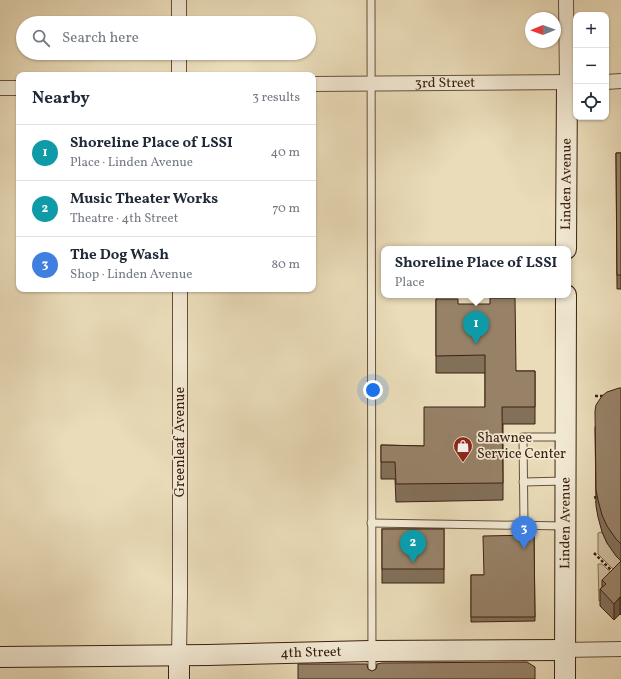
<!DOCTYPE html>
<html lang="en">
<head>
<meta charset="utf-8">
<style>
  body { margin:0; font-family:Vollkorn,serif; background:#f2f2f3; color:#1f2937 }
  .controls { position:absolute; right:12px; top:12px; display:grid; overflow:hidden; border-radius:8px; box-shadow:0 1px 3px #0004 }
  .controls button { width:36px; height:36px; display:grid; place-items:center; padding:0; border:0; border-bottom:1px solid #e0e1e3; background:#fff; color:#1f2937; font:20px sans-serif }
  .compass { position:absolute; left:525px; top:12px; width:36px; height:36px; border-radius:50%; background:#fff; box-shadow:0 1px 3px #0004; rotate:269deg }
  .you { position:absolute; left:373px; top:390px; width:14px; height:14px; margin:-10px; border:3px solid #fff; border-radius:50%; background:#1a73e8; box-shadow:0 0 0 6px #1a73e833 }
  .badge { display:grid; place-items:center; width:26px; height:26px; border-radius:50%; background:#2563eb; color:#fff; font-size:13px; font-weight:700 }
  .pin { position:absolute; translate:-50% -33px; filter:drop-shadow(0 1px 2px #0008) }
  .pin::after { content:''; position:absolute; top:21px; width:14px; height:12px; background:inherit; clip-path:polygon(0 0,100% 0,50% 100%) }
  .popup { position:absolute; left:381px; top:246px; width:190px; height:52px; box-sizing:border-box; display:grid; place-content:center; border-radius:8px; background:#fff; filter:drop-shadow(0 1px 3px #0005); font-size:13px; white-space:nowrap; color:#747a83 }
  .popup b { font-size:15px; color:#1f2937 }
  .popup::after { content:''; position:absolute; left:50%; top:100%; margin-left:-8px; border:8px solid transparent; border-top-color:#fff }
  .list { margin:0; padding:0; list-style:none }
  h2 { display:flex; justify-content:space-between; align-items:center; height:52px; margin:0; padding:0 16px; font-size:17px }
  h2 small { font-size:13px; font-weight:400; color:#747a83 }
  .list li { display:grid; grid-template-columns:26px 1fr auto; gap:12px; align-items:center; box-sizing:border-box; height:56px; padding:0 16px; border-top:1px solid #e0e1e3 }
  .list b { display:block; font-size:15px; white-space:nowrap }
  .list p { margin:0; font-size:13px; white-space:nowrap; color:#747a83 }
  .list em { font-size:13px; font-style:normal; color:#747a83 }
  .icon { flex:none; width:22px; height:22px; fill:none; stroke:currentColor; stroke-width:2; stroke-linecap:round; stroke-linejoin:round }
  .map { position:relative; flex:none; width:621px; height:679px; overflow:hidden }
  .search { position:absolute; background:#fff; box-shadow:0 1px 3px #0004; left:16px; top:16px; width:300px; height:44px; display:flex; align-items:center; gap:10px; box-sizing:border-box; padding:0 14px; border-radius:22px; color:#747a83; font-size:15px }
  .panel { position:absolute; background:#fff; box-shadow:0 1px 3px #0004; left:16px; top:72px; width:300px; height:220px; border-radius:8px }
  .map>svg:first-child { display:block }
</style>
</head>
<body>
<div class="map">
<svg width="621" height="679" viewBox="0 0 621 679">
  <rect width="100%" height="100%" fill="#eadcb9"/>
  <filter id="stains"><feTurbulence type="fractalNoise" baseFrequency=".005" numOctaves="4"/><feColorMatrix values="0 0 0 0 .2 0 0 0 0 .09 0 0 0 0 .02 0 0 0 .5 -.17"/></filter>
  <radialGradient id="worn" r=".72"><stop offset=".6" stop-color="#630" stop-opacity="0"/><stop offset="1" stop-color="#630" stop-opacity=".3"/></radialGradient>
  <g fill="#cdbc9c" stroke="#856e56">
    <path d="M602 532 607 543 621 561V577L598 554V533Z"/>
    <path d="M598 564H602L621 582 604 602 599 601Z"/>
  </g>
  <g fill="none" stroke-linecap="round" stroke-linejoin="round">
    <g stroke="#684f3b" stroke-width="9">
      <g id="lane">
        <path d="M371 0 372 679"/>
        <path d="M523 482 565 481"/>
        <path d="M371 523 565 526"/>
        <path d="M524 525 523 437H564"/>
      </g>
    </g>
    <g stroke="#684f3b" stroke-width="16">
      <g id="street">
        <path d="M566 0 567 82"/>
        <path d="M179 23V0"/>
        <path d="M179 75V53"/>
        <path d="M606 82 621 81"/>
        <path id="s1" d="M313 84 576 82"/>
        <path d="M0 88H19"/>
        <path d="M564 650 621 649"/>
        <path d="M179 655 180 595V289"/>
      </g>
    </g>
    <g stroke="#3d2011" stroke-width="22">
      <g id="secondary">
        <path id="s2" d="M566 249 567 82"/>
        <path d="M179 655V679"/>
        <path id="s3" d="M0 657 208 655 371 651 564 650"/>
        <path id="s4" d="M565 679 566 295"/>
      </g>
    </g>
    <g stroke="#3d2011" stroke-width="2.5" stroke-dasharray="3 2" stroke-linecap="butt">
      <path d="M595 396H604"/>
      <path d="M595 496 597 503"/>
      <path d="M594 553 614 573"/>
    </g>
    <use href="#lane" stroke="#f1e8d2" stroke-width="7"/>
    <use href="#street" stroke="#f1e8d2" stroke-width="14"/>
    <use href="#secondary" stroke="#f1e8d2" stroke-width="20"/>
  </g>
  <g fill="#827059" stroke="#3d2011">
    <path d="M616 153H621V289H617Z"/>
    <path d="M436 299 458 304 516 371H535V424H503V500L396 502 395 479H381V445L424 446 485 407V373H436Z"/>
    <path d="M621 388V561L616 556 607 543 602 532 598 517 596 506 595 427Z"/>
    <rect x="382" y="529" width="62" height="54"/>
    <path d="M534 535 535 621 471 622V575H484Z"/>
    <path d="M621 561V615L620 614 614 620 600 606V589L602 587V580Z"/>
  </g>
  <path fill="#6a5b49" stroke="#3d2011" d="M620 597V614L614 620V604Z"/>
  <g fill="#978268" stroke="#3d2011">
    <path d="M616 153H621V275H617Z"/>
    <path d="M490 298H515L516 371H535V407H502L503 483 396 484 395 462H381V445L424 446V407H485V355L436 356V299H458V304H490Z"/>
    <path d="M619 388H621V544L616 539 607 526 602 515 598 500 596 490 595 411 596 405 602 396 607 392Z"/>
    <rect x="382" y="529" width="62" height="40"/>
    <path d="M534 535 535 617H471V575H484L483 536Z"/>
    <path d="M621 561V598L620 597 614 604 600 589 606 584 602 580Z"/>
    <path d="M527 662 535 667V679H298V664H367L368 669 372 671 376 669 377 664 382 663Z"/>
  </g>
  <defs>
    <g id="shop-pin" transform="scale(1)"><path d="M0 17L-7.5 6A9.5 9.5 0 1 1 7.5 6Z" fill="#8f2418" stroke="#f1e8d2"/><path d="M-5-2.5h2.3a2.7 3.5 0 0 1 5.4 0H5L5.5 6h-11ZM-1.5-2.5h3a1.5 2.3 0 0 0-3 0Z" fill="#fff"/></g>
  </defs>
  <g fill-rule="evenodd">
    <use href="#shop-pin" x="463" y="446"/>
  </g>
  <g text-anchor="middle" dominant-baseline="central" stroke-width="3.5" stroke-linejoin="round" paint-order="stroke">
    <g font-size="14" fill="#3d2011" stroke="#f1e8d2">
      <text stroke="none"><textPath href="#s1" startOffset="132">3rd Street</textPath></text>
      <text stroke="none"><textPath href="#s2" startOffset="65">Linden Avenue</textPath></text>
      <text transform="translate(180 442) rotate(-90)">Greenleaf Avenue</text>
      <text stroke="none"><textPath href="#s4" startOffset="156">Linden Avenue</textPath></text>
      <text stroke="none"><textPath href="#s3" startOffset="311">4th Street</textPath></text>
    </g>
    <g font-size="14" fill="#3d2011" stroke="#f1e8d2" text-anchor="start">
      <text x="477" y="438">Shawnee<tspan x="477" dy="16">Service Center</tspan></text>
    </g>
  </g>
  <rect width="100%" height="100%" filter="url(#stains)"/>
  <rect width="100%" height="100%" fill="url(#worn)"/>
</svg>
<div class="controls">
<button>+</button>
<button>−</button>
<button><svg class="icon" aria-label="locate" viewBox="0 0 24 24"><circle cx="12" cy="12" r="6"/><path d="M12 2v4M12 18v4M2 12h4M18 12h4"/></svg></button>
</div>
<svg class="compass" viewBox="-18 -18 36 36"><path d="M0-13l5 13h-10z" fill="#e53935"/><path d="M0 13l5-13h-10z" fill="#747a83"/></svg>
<div class="you"></div>
<div class="pin badge" style="left:476px;top:344px;background:#0f9aa8">1</div>
<div class="popup"><b>Shoreline Place of LSSI</b>Place</div>
<div class="pin badge" style="left:413px;top:563px;background:#0f9aa8">2</div>
<div class="pin badge" style="left:524px;top:549px;background:#3f7fe0">3</div>
<div class="search"><svg class="icon" aria-label="search" viewBox="0 0 24 24"><circle cx="10" cy="10" r="6"/><path d="M15 15l6 6"/></svg>Search here</div>
<section class="panel">
<h2>Nearby<small>3 results</small></h2>
<ul class="list">
<li><span class="badge" style="background:#0f9aa8">1</span><div><b>Shoreline Place of LSSI</b><p>Place · Linden Avenue</p></div><em>40 m</em></li>
<li><span class="badge" style="background:#0f9aa8">2</span><div><b>Music Theater Works</b><p>Theatre · 4th Street</p></div><em>70 m</em></li>
<li><span class="badge" style="background:#3f7fe0">3</span><div><b>The Dog Wash</b><p>Shop · Linden Avenue</p></div><em>80 m</em></li>
</ul>
</section>
</div>
</body>
</html>
